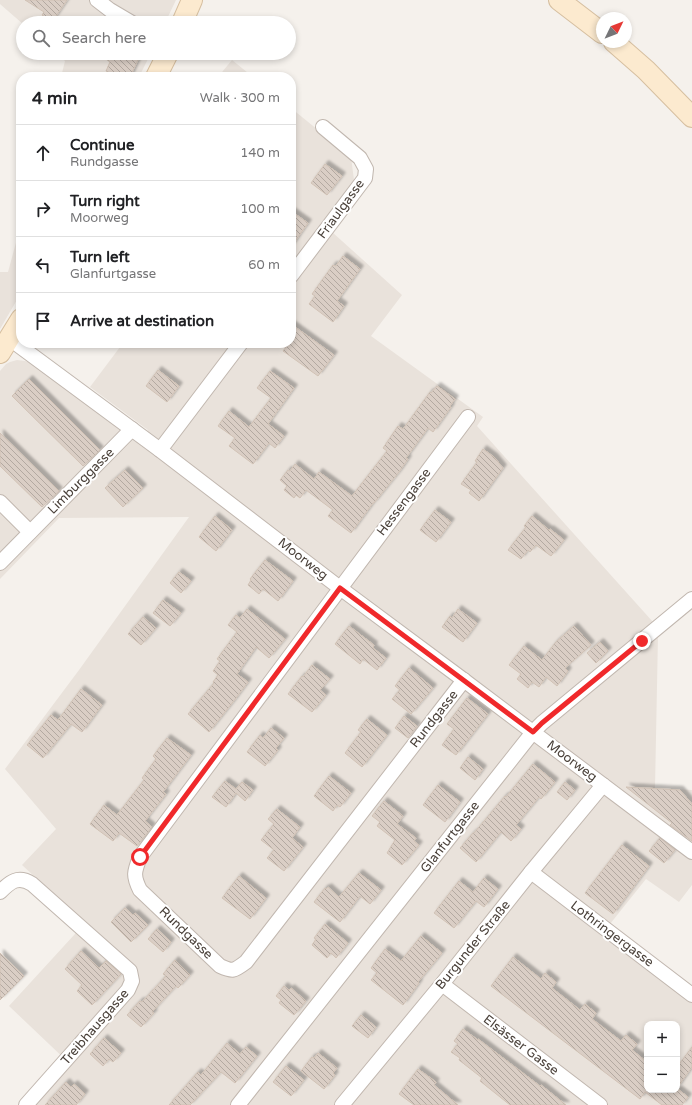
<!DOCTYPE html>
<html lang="en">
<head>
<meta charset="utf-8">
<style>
  body { margin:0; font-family:"Varela Round",sans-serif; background:#f6f6f6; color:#202124 }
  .controls { position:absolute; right:12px; bottom:12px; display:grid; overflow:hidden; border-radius:8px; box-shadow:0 2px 6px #0003 }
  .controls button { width:36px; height:36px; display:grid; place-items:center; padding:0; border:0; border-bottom:1px solid #e0e0e0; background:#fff; color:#202124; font:20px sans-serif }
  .compass { position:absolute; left:596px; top:12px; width:36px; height:36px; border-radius:50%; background:#fff; box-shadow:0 2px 6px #0003; rotate:47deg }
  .stop { position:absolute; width:12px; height:12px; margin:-9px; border:3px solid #f0292b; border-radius:50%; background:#fff }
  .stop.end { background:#f0292b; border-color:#fff; box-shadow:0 1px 4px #0008 }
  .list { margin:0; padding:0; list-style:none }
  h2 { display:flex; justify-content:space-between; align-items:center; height:52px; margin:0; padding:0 16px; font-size:17px }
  h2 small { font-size:13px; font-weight:400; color:#757577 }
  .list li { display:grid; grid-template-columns:26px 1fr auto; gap:12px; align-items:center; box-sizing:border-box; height:56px; padding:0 16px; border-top:1px solid #e0e0e0 }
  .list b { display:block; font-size:15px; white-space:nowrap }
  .list p { margin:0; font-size:13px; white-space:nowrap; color:#757577 }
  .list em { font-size:13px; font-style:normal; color:#757577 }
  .icon { flex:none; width:22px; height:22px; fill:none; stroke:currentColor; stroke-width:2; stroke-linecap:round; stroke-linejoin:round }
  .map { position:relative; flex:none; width:692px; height:1105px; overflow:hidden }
  .search { position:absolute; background:#fff; box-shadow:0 2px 6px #0003; left:16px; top:16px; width:280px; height:44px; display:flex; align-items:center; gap:10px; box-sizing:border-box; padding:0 14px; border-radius:22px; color:#757577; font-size:15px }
  .panel { position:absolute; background:#fff; box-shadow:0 2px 6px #0003; left:16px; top:72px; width:280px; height:276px; border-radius:16px }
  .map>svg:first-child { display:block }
</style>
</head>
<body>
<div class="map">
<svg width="692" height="1105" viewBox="0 0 692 1105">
  <defs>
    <pattern id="building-back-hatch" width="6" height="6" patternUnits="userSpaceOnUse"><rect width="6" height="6" fill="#dacec5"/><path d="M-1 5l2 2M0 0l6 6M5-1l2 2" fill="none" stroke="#b3a9a1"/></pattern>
    <filter id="shadow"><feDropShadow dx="3.5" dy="-3.5" stdDeviation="1" flood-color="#0004"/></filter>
  </defs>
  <rect width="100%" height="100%" fill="#f5f1ec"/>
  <g fill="#e9e2db" fill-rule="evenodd">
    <path d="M0 0H176L165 23H23V24L0 4Z"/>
    <path d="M56 53H151L139 77H61L65 61Z"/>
    <path d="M232 60 253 77H218Z"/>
    <path d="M291 108 351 157 354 180 322 223 402 295 371 336 483 417 477 426 653 622 658 635 655 788 692 790V885L679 902 646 879 610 924 692 988V1105H33L70 1064 9 1006 85 923 22 865 56 829 5 769 79 670 189 517 59 518 0 579V371L6 364 10 362 17 360 25 361 34 364 136 442 148 430 90 387 123 343H291ZM647 1024H677V1090H647Z"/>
    <path d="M21 224V293L0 329V272H8Z"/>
  </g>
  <g fill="url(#building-back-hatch)" stroke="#d1c2b5" filter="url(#shadow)">
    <path d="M25 0H67L52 22 42 15 44 12Z"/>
    <path d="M97 53H141L130 77H118L106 71 110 62Z"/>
    <path d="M325 164 342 176 327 195 311 183Z"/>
    <path d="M291 211 308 223 291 247Z"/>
    <path d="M343 256 360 269 337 301 344 306 333 322 309 304 315 296 312 294 333 265 336 266Z"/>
    <path d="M291 324 334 355 318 376 283 351 289 343H291Z"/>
    <path d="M158 370 179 386 167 402 146 386Z"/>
    <path d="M270 371 294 388 268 424 284 436 275 448 269 443 253 464 229 446 235 438 218 426 229 411 249 427 271 398 257 388Z"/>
    <path d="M29 379 100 450 83 466 12 396Z"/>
    <path d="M437 386 455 399 450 406 451 407 433 432 428 428 406 458 408 459 399 472 374 503H373L351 533 328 516 333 510 306 490 300 498 296 495 294 498 284 490 287 486 280 480 288 470 290 471 295 464 314 479 319 472 352 496 387 451 383 448 398 426 403 429 430 392 431 393Z"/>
    <path d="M0 433 59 491 42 507 0 466Z"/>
    <path d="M483 449 494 457 503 468 479 501 469 493 471 490 461 484 477 462 475 461Z"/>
    <path d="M125 470 143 488 123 507 105 488Z"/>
    <path d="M435 510 451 522 436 542 420 530Z"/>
    <path d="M215 516 232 530 216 551 199 537Z"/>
    <path d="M532 516 549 530 550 529 564 540 551 556 536 545 530 552 528 550 521 559 508 550 526 527 524 526Z"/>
    <path d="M265 560 293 581 278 601 263 589 259 594 248 585 251 580 250 579Z"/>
    <path d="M179 572 191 581 181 593 170 583Z"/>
    <path d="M163 600 181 613 170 626 153 613Z"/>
    <path d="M247 609 285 639 269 658 256 647 237 674 248 682 233 702 209 732 188 714 214 683 213 682 218 675 213 671 220 661 217 659 237 632 228 625 236 615 240 618Z"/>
    <path d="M458 609 477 623 463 642 442 627 450 616 452 618Z"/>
    <path d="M143 617 156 628 141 645 128 634Z"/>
    <path d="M349 626 374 645 373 648 386 658 377 670 363 659 360 664 335 644Z"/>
    <path d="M574 626 591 645 565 668 568 671 557 686 546 677 539 687 532 682 528 688 517 679 521 674 509 665 524 646 542 660 555 643Z"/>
    <path d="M600 642 608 651 596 663 587 653Z"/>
    <path d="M312 665 330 679 320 690 326 695 312 712 288 694 302 676 303 677Z"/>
    <path d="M409 668 433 688 411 714 392 699 400 690 395 686Z"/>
    <path d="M81 689 102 705 82 732 71 724 43 758 27 745 51 715 58 720Z"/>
    <path d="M467 698 488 714 456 755 442 745 454 729 447 724Z"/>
    <path d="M404 716 417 726 408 738 395 728Z"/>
    <path d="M367 719 387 735 362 767 345 753 361 732 358 730Z"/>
    <path d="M271 728 284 738 276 748 278 750 265 766 247 752 260 735 263 738Z"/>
    <path d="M167 738 191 755 163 792 166 794 145 821 152 827 137 846 119 833 113 841 90 824 104 805 117 815 144 780 142 778 156 759 153 756Z"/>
    <path d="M468 757 483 769 475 780 460 768Z"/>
    <path d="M533 764 555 782 541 799 539 797 516 825 521 829 511 841 501 832 476 862 460 848 473 833H474L505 796 506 797Z"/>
    <path d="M329 776 351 793 340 807 337 805 333 811 314 796Z"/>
    <path d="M225 781 236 789 242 782 253 790 245 801 236 793 226 807 212 797Z"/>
    <path d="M565 782 575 790 567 800 557 792Z"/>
    <path d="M438 785 460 802 445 822 423 805Z"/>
    <path d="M626 787 680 790 692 804V841L670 825 672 823Z"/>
    <path d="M384 801 403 816 397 824 416 838 414 841 419 845 402 865 387 853 395 840 377 826 380 822 372 816Z"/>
    <path d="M277 809 300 827 292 838 303 847 284 871 267 858 274 850 261 840 274 824 268 819Z"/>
    <path d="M660 838 675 850 664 863 649 851Z"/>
    <path d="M622 845 649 866 613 914 585 893Z"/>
    <path d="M359 873 381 890 370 904 360 896 340 922 314 902 325 888 326 889 328 887 339 897Z"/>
    <path d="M239 876 266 898 250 919 222 898Z"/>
    <path d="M484 878 498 889 484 907 476 901 454 928 434 913 459 881 473 892Z"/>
    <path d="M125 908 133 915 135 913 148 925 131 942 111 922Z"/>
    <path d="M325 924 348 943 336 958 331 953 327 958 312 945 316 939 314 938Z"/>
    <path d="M157 929 171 942 163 952 148 939Z"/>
    <path d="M421 936 442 953 418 982 419 983 403 1005 371 980 377 973 371 968 385 949 401 961Z"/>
    <path d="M81 951 99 968 106 961 121 974 92 1005 77 991 82 985 65 969Z"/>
    <path d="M0 953 24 976 0 1000Z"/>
    <path d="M513 957 541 979 545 973 556 982 552 988 580 1010 585 1004 596 1013 592 1019 621 1041 626 1035 637 1044 632 1050 647 1062V1090H679L688 1097 682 1105H662L645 1092 640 1099 491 986Z"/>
    <path d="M175 960 190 975 178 988 176 986 152 1012 154 1013 141 1027 127 1015 140 1001 142 1002 166 976 163 974Z"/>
    <path d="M284 986 289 990 291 988 306 1001 294 1015 279 1003 281 1000 276 996Z"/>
    <path d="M361 1015 376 1027 368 1038 352 1026Z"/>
    <path d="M463 1029 478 1040V1039L540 1086 541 1085 566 1105H510L480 1081 482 1078 459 1060 460 1058 451 1052 458 1044 454 1041Z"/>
    <path d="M104 1038 121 1053 113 1062 109 1059 103 1066 90 1054Z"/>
    <path d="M227 1043 240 1054 246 1047 257 1056 235 1083 221 1072 190 1105H169L198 1072 201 1075Z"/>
    <path d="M692 1047V1067L677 1088V1067Z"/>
    <path d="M318 1053 337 1068 333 1073 335 1075 324 1089 301 1071 312 1057 314 1058Z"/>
    <path d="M286 1066 304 1080 291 1096 273 1082Z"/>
    <path d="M418 1069 436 1082 434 1085 458 1105H414L399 1094Z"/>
    <path d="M66 1082 71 1087 74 1084 85 1094 76 1105H45Z"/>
  </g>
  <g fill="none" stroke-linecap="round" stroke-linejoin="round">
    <g stroke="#c1b7af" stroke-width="16">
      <g id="street">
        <path d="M97 0 110 10 132 23"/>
        <path d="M291 276 365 178 366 169 360 158 323 127"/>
        <path d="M10 339 160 450 340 588 461 678 692 852"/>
        <path d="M160 450 241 343"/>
        <path d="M0 502 30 532"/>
        <path d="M0 563 132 429"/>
        <path d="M464 680 246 962C234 971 233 972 220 966L140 890C133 876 134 872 140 857L468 417"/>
        <path d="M531 872 692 995"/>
        <path d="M0 892C10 882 18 875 32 884L130 971 132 981 128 990 26 1105"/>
        <path d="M442 984 600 1105"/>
        <path d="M238 1105 533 732 542 723 692 599"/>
        <path d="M342 1105 442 984 531 872 603 785"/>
      </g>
    </g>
    <g stroke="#d6bfa0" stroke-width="22">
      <g id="secondary">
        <path d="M559 0 602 33"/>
        <path d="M182 23 192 0"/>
        <path d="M614 42 646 70 692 117"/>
        <path d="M156 77 168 53"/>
        <path d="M0 353 21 319"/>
      </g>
    </g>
    <use href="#street" stroke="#fff" stroke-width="14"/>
    <use href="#secondary" stroke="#fceacf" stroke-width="20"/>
  </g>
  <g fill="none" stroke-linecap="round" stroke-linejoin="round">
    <path stroke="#f0292b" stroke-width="5" d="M140 857 340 588 533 732 542 723 642 641"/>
  </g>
  <g text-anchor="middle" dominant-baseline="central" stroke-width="4" stroke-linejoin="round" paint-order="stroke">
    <g font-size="13" fill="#4a413a" stroke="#fff">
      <text transform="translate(341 209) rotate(-54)">Friaulgasse</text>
      <text transform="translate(81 481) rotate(-45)">Limburggasse</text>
      <text transform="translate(404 502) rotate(-53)">Hessengasse</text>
      <text transform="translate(303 559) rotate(38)">Moorweg</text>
      <text transform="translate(434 719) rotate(-52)">Rundgasse</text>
      <text transform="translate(572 761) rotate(37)">Moorweg</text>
      <text transform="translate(450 837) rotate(-52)">Glanfurtgasse</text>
      <text transform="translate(186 933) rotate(44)">Rundgasse</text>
      <text transform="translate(612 934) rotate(37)">Lothringergasse</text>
      <text transform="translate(473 945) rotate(-51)">Burgunder Straße</text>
      <text transform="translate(95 1027) rotate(-49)">Treibhausgasse</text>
      <text transform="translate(521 1045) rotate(37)">Elsässer Gasse</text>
    </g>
  </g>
</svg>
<div class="controls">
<button>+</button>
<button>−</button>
</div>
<svg class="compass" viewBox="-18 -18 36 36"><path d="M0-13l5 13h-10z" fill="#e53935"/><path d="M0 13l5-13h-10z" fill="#757577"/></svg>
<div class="stop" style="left:140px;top:857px"></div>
<div class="stop end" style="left:642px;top:641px"></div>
<div class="search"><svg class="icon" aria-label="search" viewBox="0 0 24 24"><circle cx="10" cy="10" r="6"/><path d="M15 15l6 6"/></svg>Search here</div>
<section class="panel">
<h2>4 min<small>Walk · 300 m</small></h2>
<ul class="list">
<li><svg class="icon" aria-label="ahead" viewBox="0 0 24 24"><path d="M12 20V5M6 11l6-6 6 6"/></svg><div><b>Continue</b><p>Rundgasse</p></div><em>140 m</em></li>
<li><svg class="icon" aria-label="right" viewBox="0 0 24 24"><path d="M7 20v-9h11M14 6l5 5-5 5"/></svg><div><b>Turn right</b><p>Moorweg</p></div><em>100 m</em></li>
<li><svg class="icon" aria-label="left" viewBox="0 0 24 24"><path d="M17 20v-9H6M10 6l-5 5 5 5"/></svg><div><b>Turn left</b><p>Glanfurtgasse</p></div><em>60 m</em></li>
<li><svg class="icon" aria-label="arrive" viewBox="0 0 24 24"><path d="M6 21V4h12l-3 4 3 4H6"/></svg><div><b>Arrive at destination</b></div></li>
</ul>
</section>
</div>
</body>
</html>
